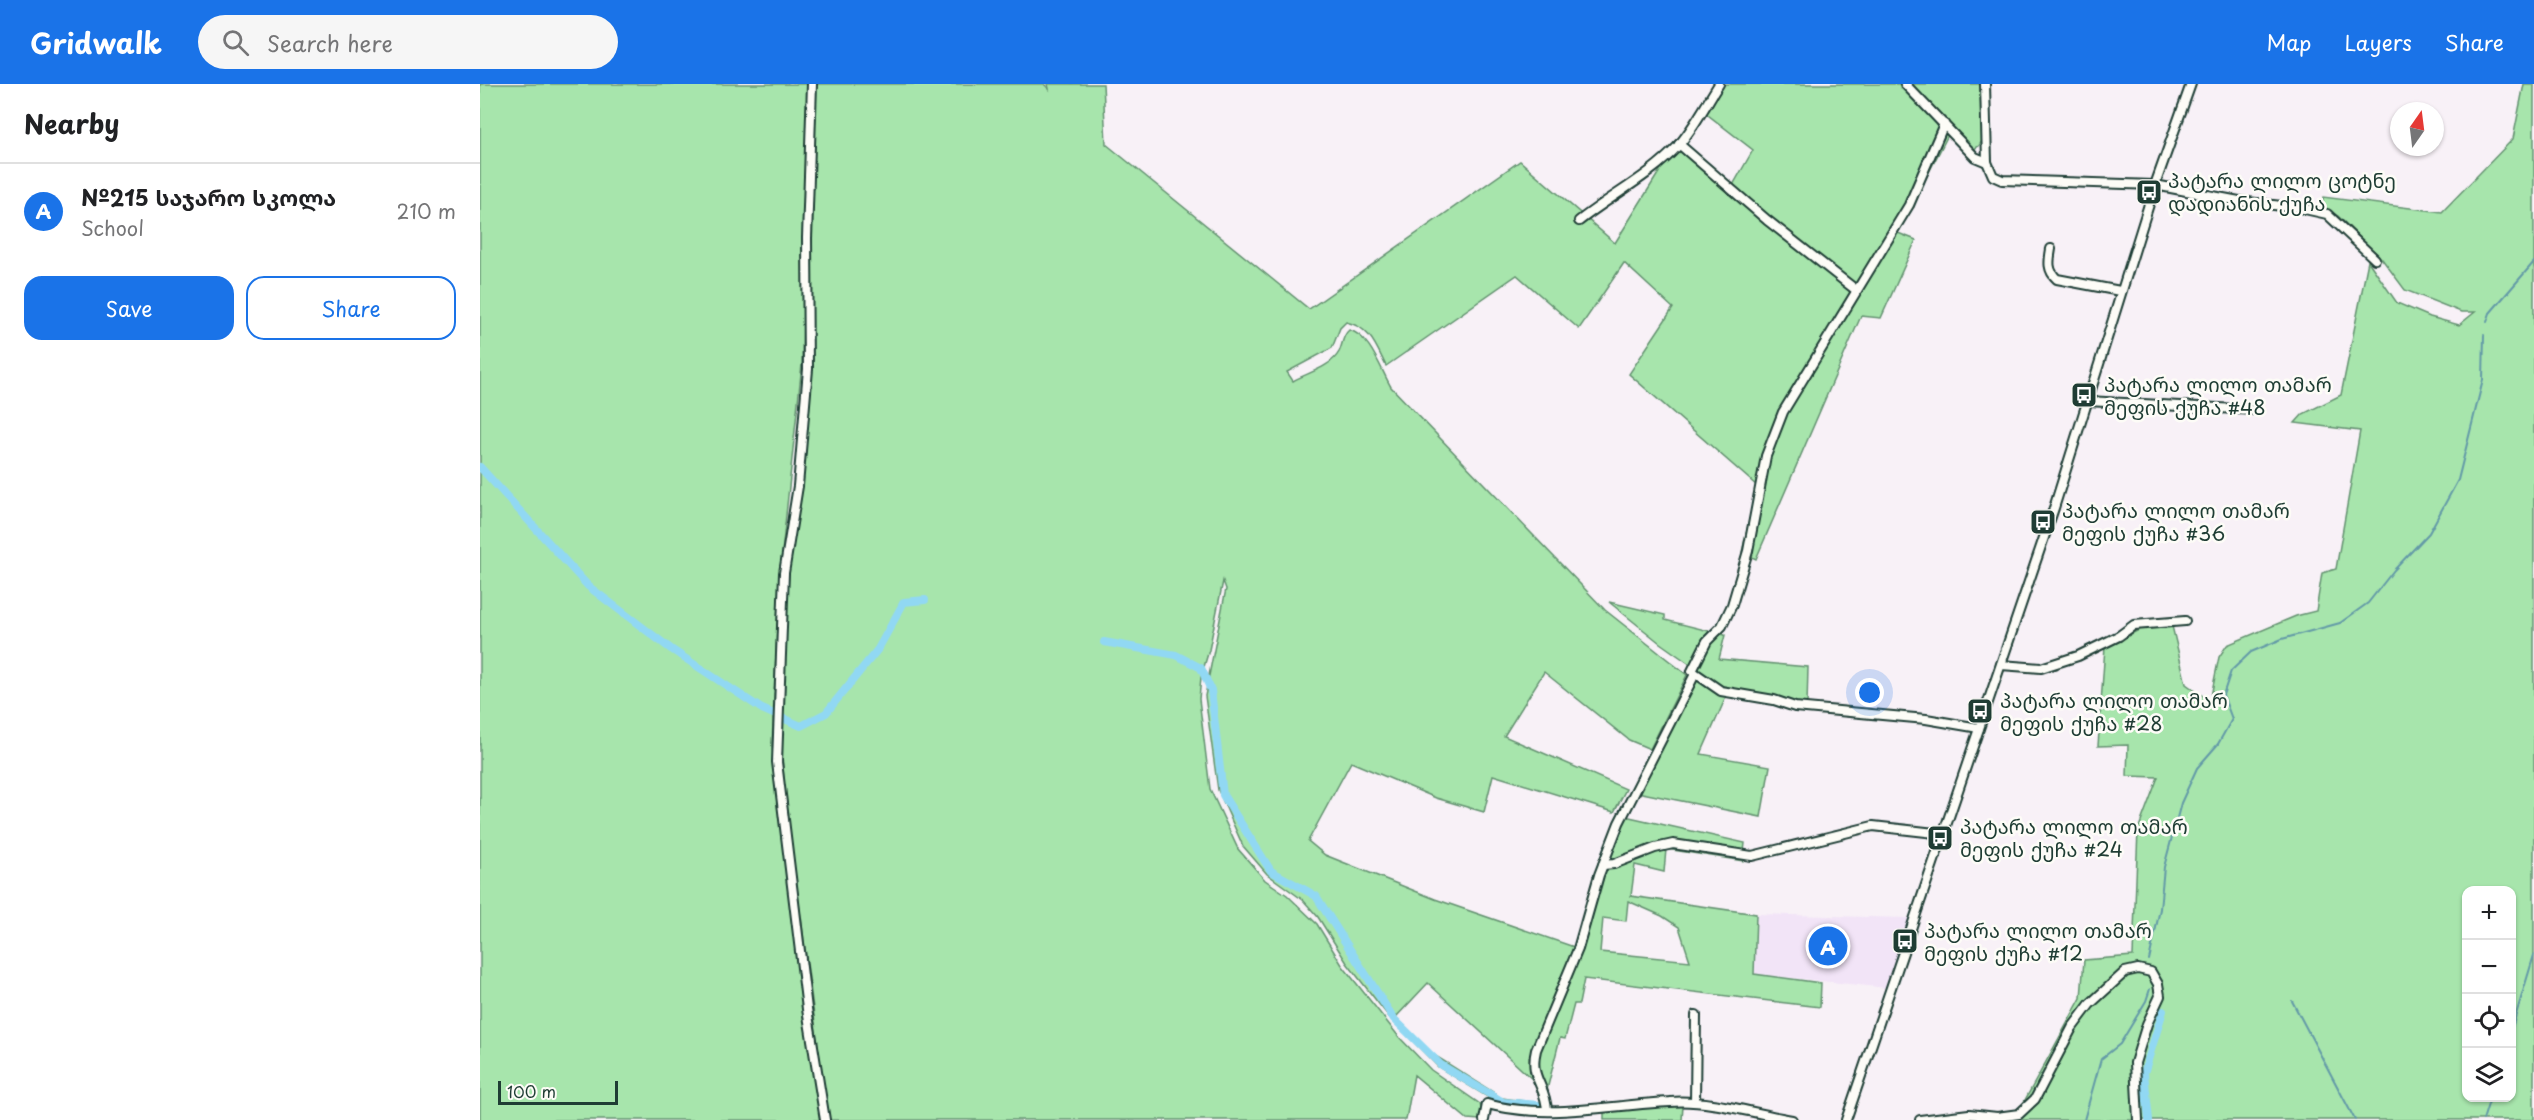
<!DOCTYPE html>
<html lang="en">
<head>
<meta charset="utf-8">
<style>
  body { margin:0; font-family:"Playpen Sans","Noto Sans Georgian",sans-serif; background:#f6f6f6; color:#202124 }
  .controls { position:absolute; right:18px; bottom:18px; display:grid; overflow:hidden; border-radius:12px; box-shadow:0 2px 4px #0004 }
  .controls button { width:54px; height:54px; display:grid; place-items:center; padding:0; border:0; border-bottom:2px solid #e0e0e0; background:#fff; color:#202124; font:30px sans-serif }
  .compass { position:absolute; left:1910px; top:18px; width:54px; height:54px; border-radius:50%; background:#fff; box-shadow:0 2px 4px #0004; rotate:14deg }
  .scale { position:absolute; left:18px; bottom:15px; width:120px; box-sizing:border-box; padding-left:6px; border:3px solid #1f3d34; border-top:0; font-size:16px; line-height:21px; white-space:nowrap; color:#1f3d34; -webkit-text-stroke:4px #fdfcf7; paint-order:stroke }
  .you { position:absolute; left:1390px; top:609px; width:21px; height:21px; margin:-15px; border:4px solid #fff; border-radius:50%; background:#1a73e8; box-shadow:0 0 0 9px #1a73e833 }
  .badge { display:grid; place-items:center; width:39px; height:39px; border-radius:50%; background:#1a73e8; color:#fff; font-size:20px; font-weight:700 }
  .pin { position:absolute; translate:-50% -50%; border:3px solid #fff; box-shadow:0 2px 6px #0006 }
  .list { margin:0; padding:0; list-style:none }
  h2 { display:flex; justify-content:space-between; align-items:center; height:78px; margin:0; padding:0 24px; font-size:26px }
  h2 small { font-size:20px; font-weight:400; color:#757577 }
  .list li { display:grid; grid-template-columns:39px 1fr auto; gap:18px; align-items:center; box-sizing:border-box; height:96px; padding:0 24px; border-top:2px solid #e0e0e0 }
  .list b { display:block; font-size:22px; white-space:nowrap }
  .list p { margin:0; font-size:20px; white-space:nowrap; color:#757577 }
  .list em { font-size:20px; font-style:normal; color:#757577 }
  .actions { display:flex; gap:12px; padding:18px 24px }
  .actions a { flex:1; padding:14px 0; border:2px solid #1a73e8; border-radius:18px; text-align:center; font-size:21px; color:#1a73e8 }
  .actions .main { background:#1a73e8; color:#fff }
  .icon { flex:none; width:33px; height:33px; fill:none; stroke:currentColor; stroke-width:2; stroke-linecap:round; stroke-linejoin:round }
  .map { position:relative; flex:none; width:2054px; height:1036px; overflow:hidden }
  header { display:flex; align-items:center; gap:36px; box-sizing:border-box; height:84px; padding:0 30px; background:#1a73e8; color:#fff }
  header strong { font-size:28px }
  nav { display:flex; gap:33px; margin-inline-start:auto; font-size:21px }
  .search { width:420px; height:54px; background:#f6f6f6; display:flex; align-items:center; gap:15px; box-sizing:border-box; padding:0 21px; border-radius:33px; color:#757577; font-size:22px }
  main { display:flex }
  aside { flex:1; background:#fff }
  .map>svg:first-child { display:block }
</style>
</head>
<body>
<header>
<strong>Gridwalk</strong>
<div class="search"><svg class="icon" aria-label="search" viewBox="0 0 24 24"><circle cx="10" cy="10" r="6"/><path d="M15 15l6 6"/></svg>Search here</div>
<nav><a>Map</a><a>Layers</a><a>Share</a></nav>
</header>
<main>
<aside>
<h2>Nearby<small></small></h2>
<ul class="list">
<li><span class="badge">A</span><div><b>№215 საჯარო სკოლა</b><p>School</p></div><em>210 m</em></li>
</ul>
<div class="actions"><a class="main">Save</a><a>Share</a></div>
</aside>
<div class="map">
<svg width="2054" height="1036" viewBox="0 0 2054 1036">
  <rect width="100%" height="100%" fill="#f8f1f7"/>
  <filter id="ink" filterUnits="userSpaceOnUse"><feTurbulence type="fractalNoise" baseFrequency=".0167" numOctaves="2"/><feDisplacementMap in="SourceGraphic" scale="12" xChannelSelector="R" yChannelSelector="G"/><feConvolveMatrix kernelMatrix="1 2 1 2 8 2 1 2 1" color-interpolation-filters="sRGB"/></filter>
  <g filter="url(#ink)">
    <path fill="#f2e4f7" d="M1276 830 1429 834 1407 904 1274 890Z"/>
    <g fill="#a7e5ac" stroke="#639170" stroke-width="1.5" fill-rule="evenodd">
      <path d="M0 0H328L322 280 299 497 292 662 304 773 342 1036H0Z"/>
      <path d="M334 0H564L569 5 568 0H623L626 60 829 225 1040 77 1135 159 1199 56 1253 101 1273 66 1219 24 1234 0H1420L1468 51 1418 149 1436 156 1401 234 1381 232 1276 475 1262 468 1277 402 1149 290 1193 224 1144 179 1099 245 1037 191 906 282C896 262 890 243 866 238L860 244 852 264 807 288 813 297C827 289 851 283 859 268 863 260 862 252 869 246 890 251 901 286 911 303L1125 526 1207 591 1170 665 1149 656 1064 588 1024 652 1146 705 1134 728 1013 691 1004 728 956 714 871 678 828 757 845 771 955 815 1094 863 1049 974 1053 996 948 899 916 933 954 971 1016 1010V1013C1032 1016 1046 1016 1061 1020L1062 1024 1024 1023 958 983 909 933 867 879 838 833 823 816 787 790 763 762 738 706 725 612 746 505 743 497 729 566 721 593 719 615 730 705 758 765 785 796 807 811 837 840 862 881 919 953 951 986 1000 1020 1002 1027 1000 1036 987 1035 934 991 926 1036H348L306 722 300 645 309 487 323 396 331 275Z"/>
      <path d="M1428 0H1501L1502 57 1499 62 1494 65 1490 63Z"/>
      <path d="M2044 0H2054V1036H1534L1601 914 1604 876 1653 872 1658 746 1678 693 1647 692 1648 661 1618 662 1625 563 1663 544 1692 542 1706 600 1730 617 1739 573 1747 561 1816 532 1836 527 1842 489 1856 485 1880 347 1815 339 1823 330 1861 311 1888 177 1917 219 1950 233 1979 241 1995 228H1981L1925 206 1902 175 1858 132 1843 124V113L1962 128 2033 55ZM1986 806H2032V1014H1986Z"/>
      <path d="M1129 518 1185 531V536L1245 551 1239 575 1328 583 1327 621 1241 602 1180 559Z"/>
      <path d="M1217 596 1246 613 1221 670 1290 682 1281 733 1157 708Z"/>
      <path d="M1145 732 1265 759 1263 777 1186 765 1184 788 1155 781 1151 812 1276 830 1274 890 1341 899 1340 923 1104 895 1099 920H1094L1085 955 1080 954 1067 1006 1056 982 1059 966 1110 841 1121 791ZM1148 817 1182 832 1199 843 1210 877 1120 868 1123 834 1146 837Z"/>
      <path d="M1203 1021 1202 1036H1124V1027Z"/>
    </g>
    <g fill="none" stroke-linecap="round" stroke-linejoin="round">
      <g stroke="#639aa7" stroke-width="2">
        <path d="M2007 238 2010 229 2054 178"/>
        <path d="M1669 876 1680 825 1684 783 1701 719 1717 684 1738 660 1752 635 1743 611 1751 587 1771 568 1802 555 1860 539 1888 519 1914 486 1949 449 1978 396 2003 296 2004 251"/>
        <path d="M1812 917 1875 1036"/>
        <path d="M2032 944 2054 871"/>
        <path d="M1604 1036 1621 975 1640 960 1666 917 1670 905"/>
        <path d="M2003 1036 2010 1014"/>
      </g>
      <g stroke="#91d8f3" stroke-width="8">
        <path d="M0 383 108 502 191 565 282 625 321 642 346 629 398 565 424 518 445 516"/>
        <path d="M624 558 696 571 721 584 731 606 743 711 791 787 836 812 914 935 961 981 1023 1018 1059 1021"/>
        <path d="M1669 1036 1664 989 1683 927"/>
      </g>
      <g stroke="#1f3d34" stroke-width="12">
        <g id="minor">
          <path d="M332 0 327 154 328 285 318 402 304 489 297 678 327 925 345 1036"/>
          <path d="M1425 0 1495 73 1507 78"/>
          <path d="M1505 0 1507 78 1513 92 1522 96 1675 101 1759 117 1820 124 1847 130 1895 175"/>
          <path d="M1464 40 1429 121 1303 328 1286 372 1268 467 1252 521 1242 542 1227 557 1212 587 1241 607 1294 616 1315 623 1446 635 1499 644"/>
          <path d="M1199 60 1287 136 1376 206"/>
          <path d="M1099 137C1132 111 1170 92 1198 62 1214 44 1226 20 1239 0"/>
          <path d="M1571 165C1569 177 1567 186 1577 195L1640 207"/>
          <path d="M1607 317 1775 326"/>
          <path d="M1521 581 1561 584 1598 572 1639 552 1654 541 1705 537"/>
          <path d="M1123 781 1134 780 1175 764 1193 760 1272 772 1393 742 1464 750"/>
          <path d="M1215 1018 1216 931"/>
          <path d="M1067 1027C1066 1000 1049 995 1056 966L1098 865 1119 791 1139 739 1215 590"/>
          <path d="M1004 1036 1007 1020C1067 1036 1129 1021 1190 1018 1230 1015 1272 1029 1312 1036"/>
          <path d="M1366 1036 1574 424 1675 101 1711 0"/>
          <path d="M1440 1036 1489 1030 1517 1033 1539 1030 1555 1015 1592 944 1610 920 1645 888 1658 885 1671 888 1678 900 1680 912 1667 940 1655 979 1658 1036"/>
        </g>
      </g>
      <use href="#minor" stroke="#fdfcf7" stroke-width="8"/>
    </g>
  </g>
  <defs>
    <g id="bus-square" transform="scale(1.35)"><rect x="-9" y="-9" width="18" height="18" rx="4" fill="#1f3d34" stroke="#fdfcf7"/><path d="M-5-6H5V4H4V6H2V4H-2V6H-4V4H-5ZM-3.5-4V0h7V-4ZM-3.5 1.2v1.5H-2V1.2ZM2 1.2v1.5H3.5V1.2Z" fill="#fff"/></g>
  </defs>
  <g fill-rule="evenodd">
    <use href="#bus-square" x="1669" y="108"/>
    <use href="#bus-square" x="1604" y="311"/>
    <use href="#bus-square" x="1563" y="438"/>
    <use href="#bus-square" x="1500" y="627"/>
    <use href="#bus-square" x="1460" y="754"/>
    <use href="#bus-square" x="1425" y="857"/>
  </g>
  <g text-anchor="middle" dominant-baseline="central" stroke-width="5" stroke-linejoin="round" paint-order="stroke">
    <g font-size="20" fill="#1f3d34" stroke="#fdfcf7" text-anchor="start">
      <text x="1688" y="96">პატარა ლილო ცოტნე<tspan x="1688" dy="23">დადიანის ქუჩა</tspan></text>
      <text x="1624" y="300">პატარა ლილო თამარ<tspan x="1624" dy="23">მეფის ქუჩა #48</tspan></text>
      <text x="1582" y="426">პატარა ლილო თამარ<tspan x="1582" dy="23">მეფის ქუჩა #36</tspan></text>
      <text x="1520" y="616">პატარა ლილო თამარ<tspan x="1520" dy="23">მეფის ქუჩა #28</tspan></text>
      <text x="1480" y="742">პატარა ლილო თამარ<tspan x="1480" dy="23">მეფის ქუჩა #24</tspan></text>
      <text x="1444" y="846">პატარა ლილო თამარ<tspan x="1444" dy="23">მეფის ქუჩა #12</tspan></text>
    </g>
  </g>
</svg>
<div class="controls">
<button>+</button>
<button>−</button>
<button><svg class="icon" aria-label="locate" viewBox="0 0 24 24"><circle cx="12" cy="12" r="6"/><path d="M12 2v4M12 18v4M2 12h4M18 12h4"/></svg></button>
<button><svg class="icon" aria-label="layers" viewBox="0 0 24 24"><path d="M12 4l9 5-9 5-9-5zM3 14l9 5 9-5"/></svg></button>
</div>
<svg class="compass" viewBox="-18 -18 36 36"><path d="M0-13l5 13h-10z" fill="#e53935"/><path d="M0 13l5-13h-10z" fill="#757577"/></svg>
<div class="scale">100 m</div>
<div class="you"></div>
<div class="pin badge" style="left:1348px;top:862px">A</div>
</div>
</main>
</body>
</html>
